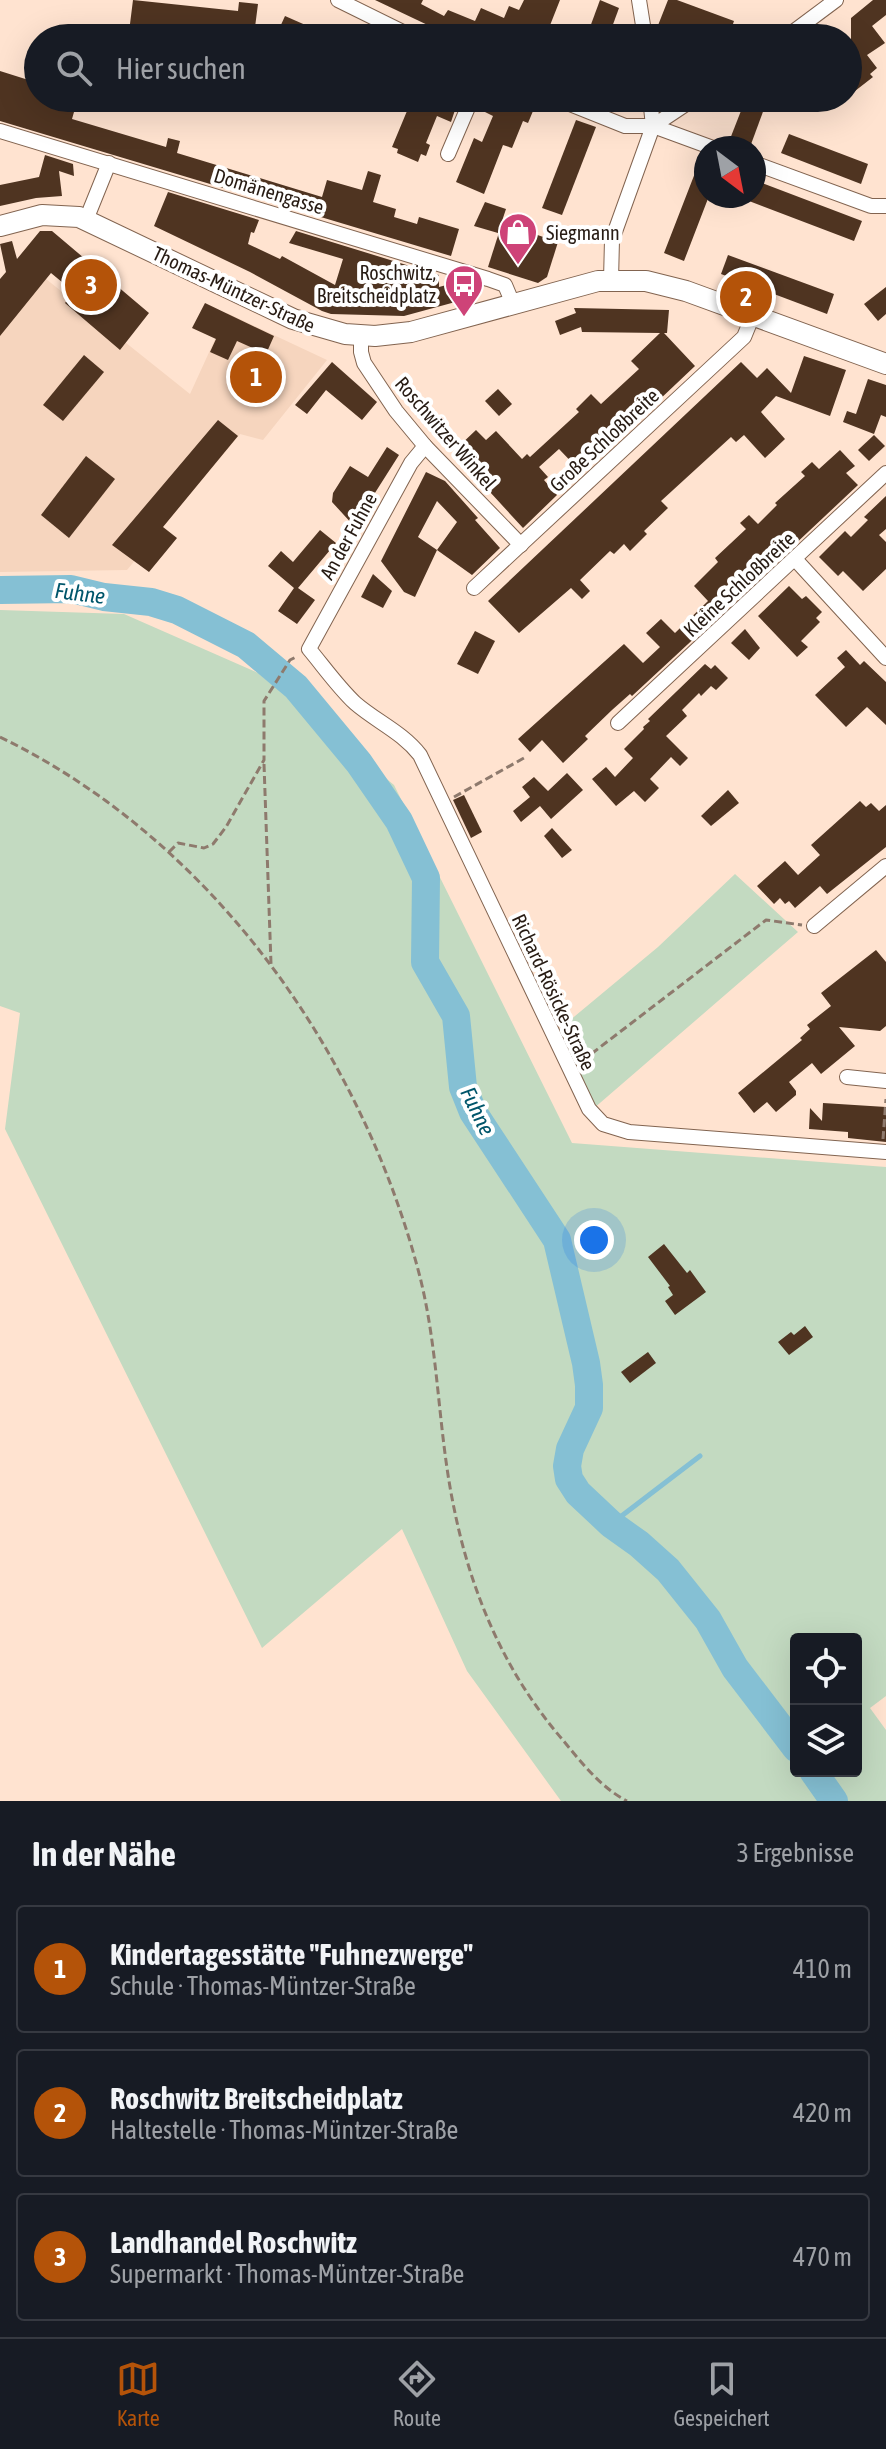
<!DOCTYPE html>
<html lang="de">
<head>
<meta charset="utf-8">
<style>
  body { margin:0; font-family:"Asap Condensed",sans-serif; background:#20242c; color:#f1f3f6 }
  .controls { position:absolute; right:24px; bottom:24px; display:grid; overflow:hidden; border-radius:8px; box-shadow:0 8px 32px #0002 }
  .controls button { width:72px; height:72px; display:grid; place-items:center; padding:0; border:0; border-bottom:2px solid #363941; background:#171b24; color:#f1f3f6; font:40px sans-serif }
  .compass { position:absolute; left:694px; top:136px; width:72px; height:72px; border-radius:50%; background:#171b24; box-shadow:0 8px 32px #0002; rotate:148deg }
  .you { position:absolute; left:594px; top:1240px; width:28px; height:28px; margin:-20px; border:6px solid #fff; border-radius:50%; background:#1a73e8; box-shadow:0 0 0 12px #1a73e833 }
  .badge { display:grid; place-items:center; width:52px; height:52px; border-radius:50%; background:#b45309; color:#fff; font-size:26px; font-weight:700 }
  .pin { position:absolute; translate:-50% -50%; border:4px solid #fff; box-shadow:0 2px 8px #0006 }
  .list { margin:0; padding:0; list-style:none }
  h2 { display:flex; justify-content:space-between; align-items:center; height:104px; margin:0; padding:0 32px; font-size:34px }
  h2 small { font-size:26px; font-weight:400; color:#9ea1a6 }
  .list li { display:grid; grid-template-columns:52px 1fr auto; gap:24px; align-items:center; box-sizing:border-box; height:128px; margin:0 16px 16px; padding:0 16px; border:2px solid #363941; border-radius:8px }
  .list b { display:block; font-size:30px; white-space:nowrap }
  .list p { margin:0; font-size:26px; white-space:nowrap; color:#9ea1a6 }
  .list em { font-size:26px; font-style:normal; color:#9ea1a6 }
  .icon { flex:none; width:44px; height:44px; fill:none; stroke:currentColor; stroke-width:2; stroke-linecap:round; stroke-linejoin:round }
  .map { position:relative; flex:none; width:886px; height:1801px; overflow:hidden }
  .search { position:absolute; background:#171b24; box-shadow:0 8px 32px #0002; left:24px; right:24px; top:24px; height:88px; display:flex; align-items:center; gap:20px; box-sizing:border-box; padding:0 28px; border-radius:44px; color:#9ea1a6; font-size:30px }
  .sheet { height:536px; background:#171b24 }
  nav { display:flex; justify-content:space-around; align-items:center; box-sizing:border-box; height:112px; border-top:2px solid #363941; background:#171b24; font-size:22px; color:#9ea1a6 }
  nav a { display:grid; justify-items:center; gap:4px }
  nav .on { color:#b45309 }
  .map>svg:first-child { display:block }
</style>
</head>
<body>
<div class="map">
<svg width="886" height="1801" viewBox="0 0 886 1801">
  <rect width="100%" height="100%" fill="#ffe3d0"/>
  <path fill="#f6d5be" d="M46 279 190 394 227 313 327 360 263 440 240 434 127 570 0 572V332Z"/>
  <g fill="#c3dac1" fill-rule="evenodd">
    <path d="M0 610 124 614 258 673 394 785 572 1143 886 1167V1696L870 1708 886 1730V1801H561L467 1671 402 1529 262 1648 5 1129 20 1013 0 1006ZM796 1639H856V1771H796Z"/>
    <path d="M735 874 798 932 593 1109 557 1031 658 947Z"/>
  </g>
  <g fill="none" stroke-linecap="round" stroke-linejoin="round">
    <path stroke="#85c0d4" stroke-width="5" d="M611 1524 700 1456"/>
    <g stroke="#85c0d4" stroke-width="28">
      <path d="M0 590 71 589 104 597 151 602 177 610 246 645 296 687 359 763 399 821 426 878 425 962 456 1016 463 1087 473 1112 557 1240 586 1363 589 1385V1408L570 1449 567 1466 569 1479 578 1493 611 1524 639 1544 668 1570 708 1620 735 1668 796 1748"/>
      <path d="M813 1771 834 1801"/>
    </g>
  </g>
  <g fill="#4f3421" fill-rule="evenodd">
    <path d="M133 0 238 11 239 2 258 4 254 35 227 32 226 38H211L212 35 130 24Z"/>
    <path d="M375 0H423L421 4 444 16 448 10 475 21 481 8 504 18 509 6 519 10 524 0H560L545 38H455Z"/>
    <path d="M600 0 619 8 608 38H586Z"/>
    <path d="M668 0H677L734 21 728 38H668L655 33Z"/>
    <path d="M873 0H886V15L872 26 885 43 867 55 877 68 870 74 873 77 855 91 848 83V39L851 43V18Z"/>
    <path d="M285 16 335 38H275Z"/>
    <path d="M0 71 38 83V98H78L72 119 166 147 168 138 180 141 177 153 322 197 327 180 362 190 368 171 381 175 373 202 396 209 394 217 417 224 419 217 459 229 451 256 0 121Z"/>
    <path d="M379 98H459L451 122 437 116 426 143 430 145 426 156 421 154 418 162 397 153 398 149 392 147 407 111Z"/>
    <path d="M491 98H507L533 111 528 123 523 121 512 148 503 145 484 194 456 182 474 138 482 142 493 116 485 112Z"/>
    <path d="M746 98H768L750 147 730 139Z"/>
    <path d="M576 120 596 127 562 215 542 208Z"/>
    <path d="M789 134 868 164 861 184 781 153Z"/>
    <path d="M45 155 73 164 74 176 59 171 62 196 36 198 0 206V185L39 177Z"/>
    <path d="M702 155 706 156V196H709L684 261 664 253Z"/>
    <path d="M757 181 862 221 854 241 749 201 751 196H754Z"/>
    <path d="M168 192 259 220 254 233 251 232 248 244 280 259 282 256 335 285 343 259 289 243 296 231 439 275V287L454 283 459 301 404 316 331 314 322 311 250 272 154 226Z"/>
    <path d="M485 202 506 209 498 233 474 226Z"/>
    <path d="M502 223 558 242 547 277 538 283 488 267Z"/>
    <path d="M40 231H52L149 313 120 350 65 303 74 292 51 273 0 336V279L6 272 0 244 12 241 17 259Z"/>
    <path d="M728 255 834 294 827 314 721 274Z"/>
    <path d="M886 287V314L878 321 864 304Z"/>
    <path d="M205 303 274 336 266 354 237 341 228 360 210 352 216 339 192 328Z"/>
    <path d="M574 308 669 310 667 333H664L695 366 582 473 559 449 539 467 548 477 544 480 557 495 523 528 468 468 470 465 457 448 476 430 486 440 496 431 522 459 527 454 530 457 579 412 576 409 591 394 601 404 639 369 631 361 660 333 582 332 581 327 560 335 555 321 576 313Z"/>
    <path d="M84 355 104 372 63 421 43 405Z"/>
    <path d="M804 356 846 370 830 416 776 396 761 412 785 439 765 458 744 435 736 442 731 437 661 501 668 508 644 531 647 534 630 551 624 544 614 554 610 551 580 580 590 591 582 599 571 588 519 633 488 601 741 362 757 378 767 368 791 393Z"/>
    <path d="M332 362 377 402 362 420 326 390 307 414 295 405Z"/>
    <path d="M868 379 886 385V417L881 415 874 434 843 422 847 411 856 414Z"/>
    <path d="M498 389 512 404 499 416 485 401Z"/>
    <path d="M218 420 238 436 163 527 177 538 149 572 112 545Z"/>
    <path d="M874 435 885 446 869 461 858 450Z"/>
    <path d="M387 447 399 455 354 526 332 502 333 493 350 466 368 477Z"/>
    <path d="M840 450 855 466 846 473 858 485 739 597 731 589 722 597 729 606 632 696 630 694 612 710 585 736 588 739 563 763 542 740 530 752 518 739 624 644 643 663 660 647 646 633 661 619 675 633 708 601 694 586 718 562 715 558 746 529 740 523 749 515 758 524 777 505 775 503 805 476 801 472 812 462 819 469Z"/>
    <path d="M86 456 115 479 69 538 41 515Z"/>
    <path d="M426 472 445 481 478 518 475 520 500 548 472 575 437 550 415 597 404 592 381 561ZM437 501 457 522 437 550 418 537Z"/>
    <path d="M886 496V529L879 535 886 542V569L863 591 843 571 838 576 819 557 845 531 851 537 868 520 864 517Z"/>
    <path d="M320 530 336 543 298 588 315 600 297 624 278 611 294 588 268 566 281 551 293 562Z"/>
    <path d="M373 574 392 591 383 608 361 597Z"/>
    <path d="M789 586 802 599 806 596 822 612 816 618 820 622 801 641 808 647 797 657 758 616Z"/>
    <path d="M745 629 760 648 749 660 731 643Z"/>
    <path d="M475 631 495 641 478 674 457 664Z"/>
    <path d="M846 650 860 665 864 661 886 682V725L867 707 846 727 815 695 845 667 837 658Z"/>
    <path d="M705 664 711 669 715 665 728 678 716 690 711 686 701 696 699 693 682 710 687 716 666 736 688 758 680 766 671 757 650 779 659 788 645 802 634 791 616 806 592 779 606 767 615 777 633 758 624 749 644 729 643 727 650 721 648 719Z"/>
    <path d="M567 773 583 790 551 819 540 806 521 822 513 811 530 797 522 787 534 777 548 791Z"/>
    <path d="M728 790 739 803 711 826 701 816Z"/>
    <path d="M464 795 482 832 471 838 453 800Z"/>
    <path d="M860 801 866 807 871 803 879 811 886 805V847L827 894 820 886 795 908 789 901 785 904 780 898 774 904 757 886 785 861 798 875 820 855 811 845Z"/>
    <path d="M552 828 572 850 562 858 544 836Z"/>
    <path d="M876 950 886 962V1026L880 1031 839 1027 855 1046 821 1074 812 1063 789 1082 796 1091V1095L776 1112 767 1102 754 1113 738 1093 802 1040 800 1038 810 1029 807 1025 831 1006 821 993Z"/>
    <path d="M823 1103 886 1107V1142L848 1138V1132L809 1129 810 1108 822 1121Z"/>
    <path d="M664 1244 687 1273 690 1270 706 1292 675 1315 665 1301 673 1295 668 1287 670 1286 648 1257Z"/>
    <path d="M805 1326 813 1337 789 1355 778 1342 791 1332 794 1335Z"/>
    <path d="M648 1352 656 1363 630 1383 621 1372Z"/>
  </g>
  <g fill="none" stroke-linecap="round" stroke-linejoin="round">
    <g stroke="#826450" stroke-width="16">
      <g id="street">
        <path d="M338 0 415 38"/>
        <path d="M639 0 645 38"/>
        <path d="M785 38 836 0"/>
        <path d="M555 98 625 126H653L713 148"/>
        <path d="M653 126 695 98"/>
        <path d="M0 131 488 279 505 285 513 304"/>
        <path d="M448 154 472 98"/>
        <path d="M754 163 871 206H886"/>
        <path d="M86 220 109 163"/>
        <path d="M611 280 612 240 653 126 650 98"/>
        <path d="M361 336V352L364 363 396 411 425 446 521 545"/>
        <path d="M425 446 411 463 309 649C324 667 338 687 355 703 377 722 402 732 420 755L589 1109 603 1124 629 1132 886 1152"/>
        <path d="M795 559 886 658"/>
        <path d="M474 588 744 337 753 315"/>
        <path d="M618 723 886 473"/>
        <path d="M814 926 886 866"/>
        <path d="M847 1077 886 1081"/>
      </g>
    </g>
    <g stroke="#826450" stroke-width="22">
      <path id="secondary" d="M0 226 42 215 79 217 293 319 345 334 375 336 411 332 598 281H646L686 291 886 364"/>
    </g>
    <g stroke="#8e7a6d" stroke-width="3" stroke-dasharray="8 4" stroke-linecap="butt">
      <path d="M0 737C212 840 362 1052 420 1277 439 1353 438 1432 454 1508 471 1593 505 1673 562 1739 581 1762 600 1787 627 1801"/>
      <path d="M264 764 271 964"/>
      <path d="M454 797 524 758"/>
      <path d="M169 852 178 843 204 848 213 844 226 827 264 760V701L290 660 296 657"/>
      <path d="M582 1061 766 920 802 925"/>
      <path d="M883 1139 886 1099"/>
    </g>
    <use href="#street" stroke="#fff" stroke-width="14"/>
    <use href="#secondary" stroke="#fff" stroke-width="20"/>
  </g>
  <defs>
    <g id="shop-pin" transform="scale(2)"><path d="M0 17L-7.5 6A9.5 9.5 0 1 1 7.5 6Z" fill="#ce4378" stroke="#fff"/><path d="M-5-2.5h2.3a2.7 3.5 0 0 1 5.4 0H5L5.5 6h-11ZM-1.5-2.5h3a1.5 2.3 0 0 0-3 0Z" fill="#fff"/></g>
    <g id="bus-pin" transform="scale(2)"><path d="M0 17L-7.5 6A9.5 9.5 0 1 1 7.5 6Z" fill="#ce4378" stroke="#fff"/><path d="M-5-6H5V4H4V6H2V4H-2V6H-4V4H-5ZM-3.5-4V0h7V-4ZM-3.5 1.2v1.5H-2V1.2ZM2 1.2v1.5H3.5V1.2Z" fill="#fff"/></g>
  </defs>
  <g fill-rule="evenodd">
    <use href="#shop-pin" x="518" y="232"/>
    <use href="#bus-pin" x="464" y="284"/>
  </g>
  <g text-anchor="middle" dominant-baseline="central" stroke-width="8" stroke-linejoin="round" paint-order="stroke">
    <g font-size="20" fill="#271b13" stroke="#fff">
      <text transform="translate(269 191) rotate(17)">Domänengasse</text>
      <text transform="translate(234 289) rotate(25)">Thomas-Müntzer-Straße</text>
      <text transform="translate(446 433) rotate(49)">Roschwitzer Winkel</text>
      <text transform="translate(604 440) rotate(-43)">Große Schloßbreite</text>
      <text transform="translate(348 536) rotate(-61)">An der Fuhne</text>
      <text transform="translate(739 584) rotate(-43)">Kleine Schloßbreite</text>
      <text transform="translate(554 992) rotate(65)">Richard-Rösicke-Straße</text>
    </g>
    <g font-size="20" fill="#271b13" stroke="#fff" text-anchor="start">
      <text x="546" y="232">Siegmann</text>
      <text x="436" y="272" text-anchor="end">Roschwitz,<tspan x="436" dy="23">Breitscheidplatz</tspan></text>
    </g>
    <g font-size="22" font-style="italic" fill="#00566b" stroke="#fff">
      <text transform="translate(80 593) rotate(7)">Fuhne</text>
      <text transform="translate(478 1111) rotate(64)">Fuhne</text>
    </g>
  </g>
</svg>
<div class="controls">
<button><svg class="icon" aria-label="locate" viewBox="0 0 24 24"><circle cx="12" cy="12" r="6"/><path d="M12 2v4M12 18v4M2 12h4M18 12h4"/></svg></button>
<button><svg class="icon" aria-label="layers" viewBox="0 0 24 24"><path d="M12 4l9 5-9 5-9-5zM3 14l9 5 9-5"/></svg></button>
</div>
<svg class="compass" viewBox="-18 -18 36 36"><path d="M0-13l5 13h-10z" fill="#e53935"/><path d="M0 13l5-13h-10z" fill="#9ea1a6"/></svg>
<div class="you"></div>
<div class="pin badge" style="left:256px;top:377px">1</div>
<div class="pin badge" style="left:746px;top:297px">2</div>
<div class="pin badge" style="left:91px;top:285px">3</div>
<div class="search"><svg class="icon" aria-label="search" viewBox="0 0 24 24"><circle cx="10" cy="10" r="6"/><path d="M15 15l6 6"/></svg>Hier suchen</div>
</div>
<section class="sheet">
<h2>In der Nähe<small>3 Ergebnisse</small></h2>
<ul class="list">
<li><span class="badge">1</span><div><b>Kindertagesstätte &quot;Fuhnezwerge&quot;</b><p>Schule · Thomas-Müntzer-Straße</p></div><em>410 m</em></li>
<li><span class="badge">2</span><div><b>Roschwitz Breitscheidplatz</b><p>Haltestelle · Thomas-Müntzer-Straße</p></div><em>420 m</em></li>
<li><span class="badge">3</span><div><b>Landhandel Roschwitz</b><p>Supermarkt · Thomas-Müntzer-Straße</p></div><em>470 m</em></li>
</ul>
</section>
<nav>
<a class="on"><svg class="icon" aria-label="map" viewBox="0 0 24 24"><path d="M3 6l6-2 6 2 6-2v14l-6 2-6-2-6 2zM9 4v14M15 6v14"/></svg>Karte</a>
<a><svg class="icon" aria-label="directions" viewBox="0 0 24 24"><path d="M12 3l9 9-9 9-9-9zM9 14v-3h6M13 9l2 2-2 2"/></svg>Route</a>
<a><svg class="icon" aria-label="saved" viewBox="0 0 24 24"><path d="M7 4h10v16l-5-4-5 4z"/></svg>Gespeichert</a>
</nav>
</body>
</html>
